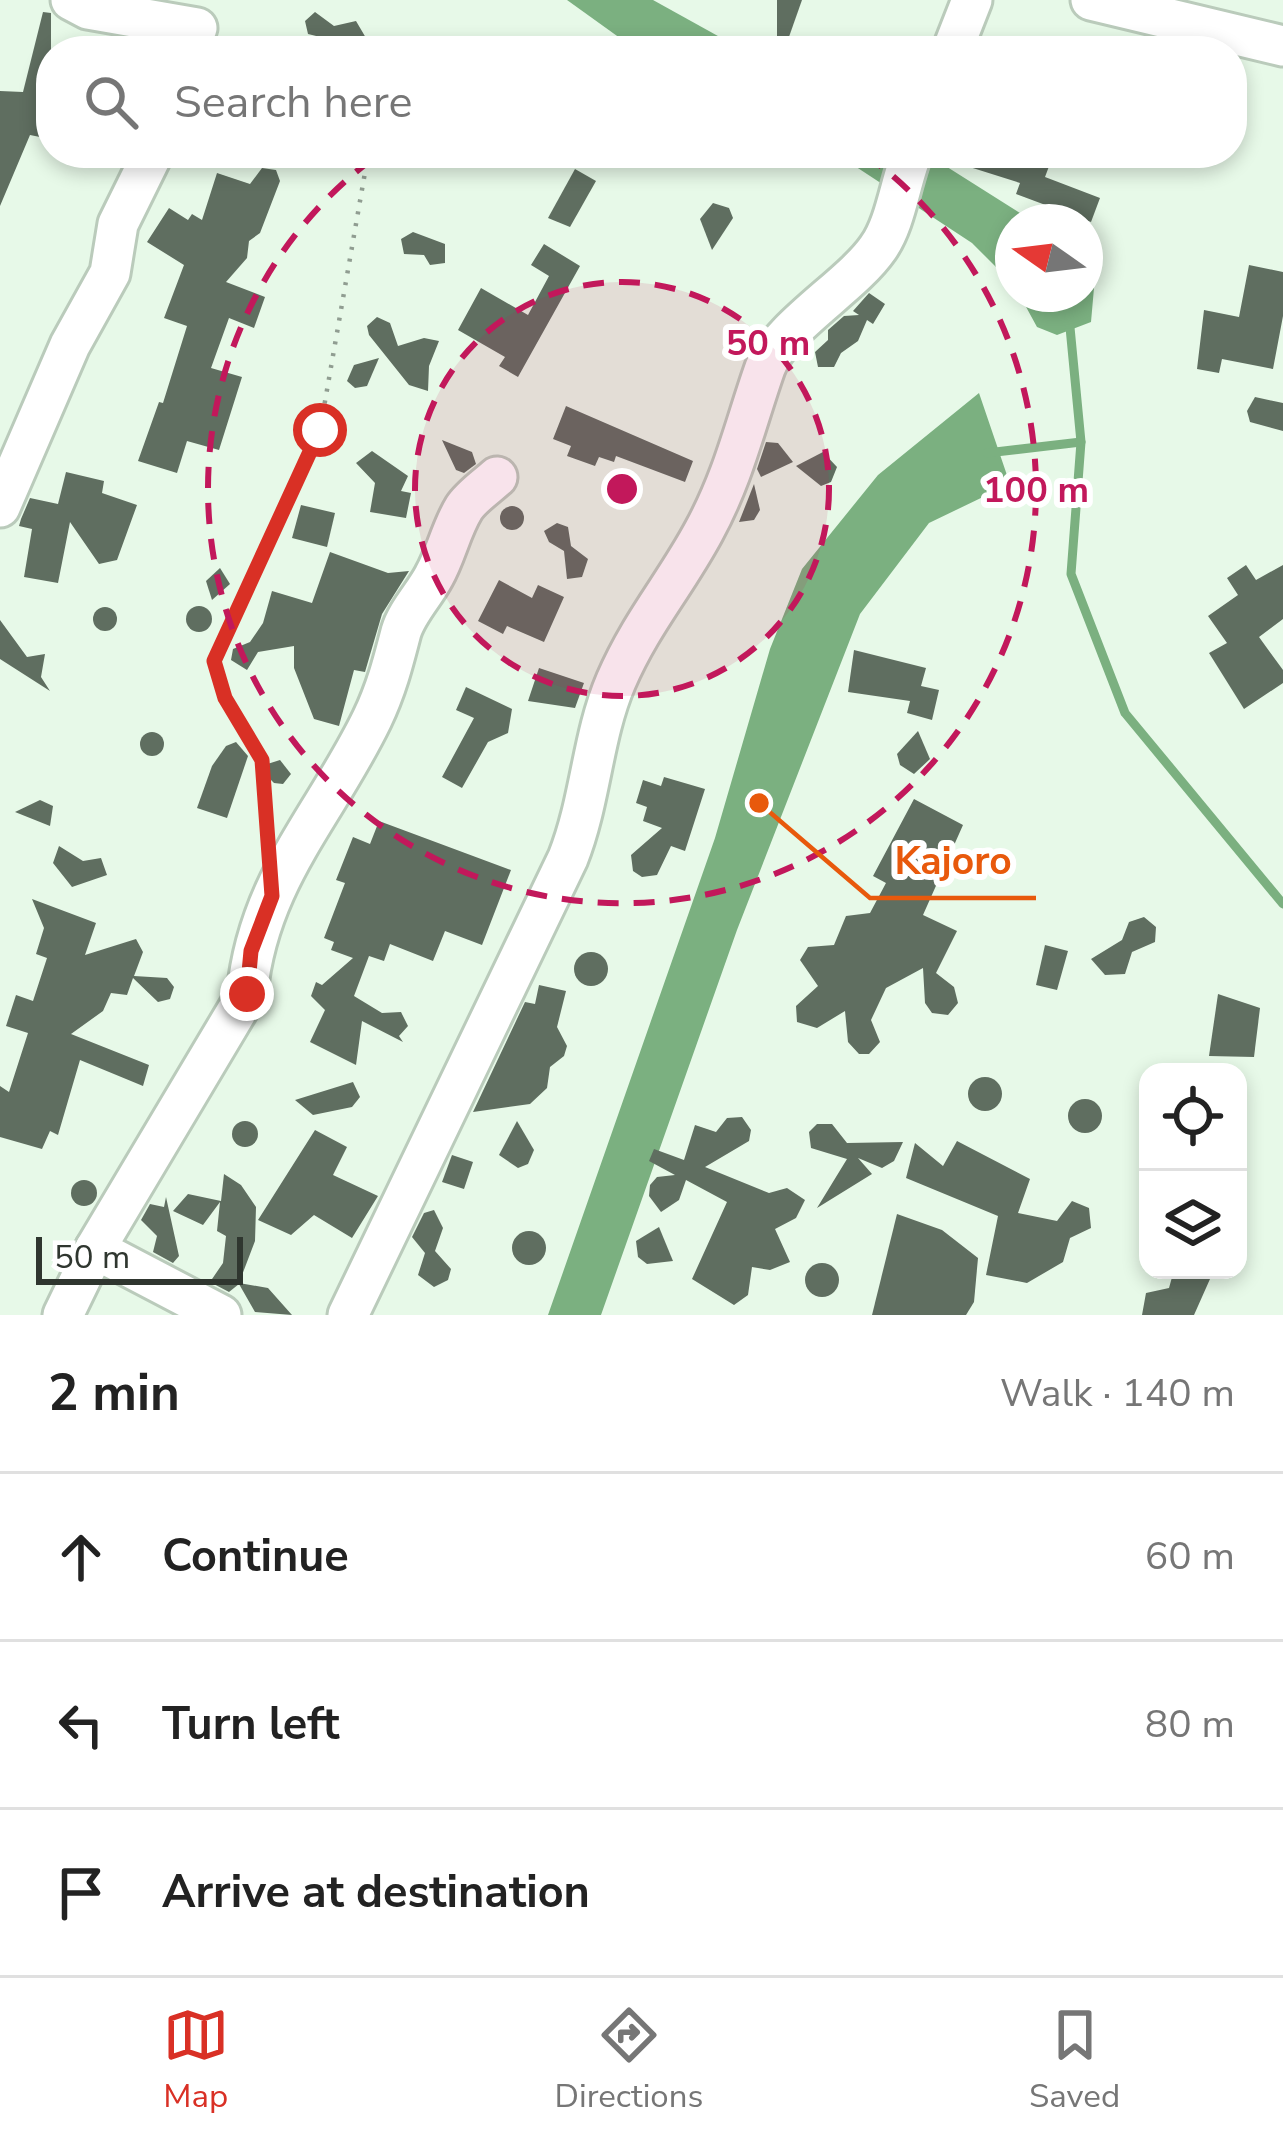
<!DOCTYPE html>
<html lang="en">
<head>
<meta charset="utf-8">
<style>
  body { margin:0; font-family:"Nunito Sans",sans-serif; background:#f6f6f6; color:#222 }
  .controls { position:absolute; right:36px; bottom:36px; display:grid; overflow:hidden; border-radius:24px; box-shadow:0 6px 18px #0003 }
  .controls button { width:108px; height:108px; display:grid; place-items:center; padding:0; border:0; border-bottom:3px solid #e0e0e0; background:#fff; color:#222; font:60px sans-serif }
  .compass { position:absolute; left:995px; top:204px; width:108px; height:108px; border-radius:50%; background:#fff; box-shadow:0 6px 18px #0003; rotate:284deg }
  .scale { position:absolute; left:36px; bottom:30px; width:207px; box-sizing:border-box; padding-left:12px; border:6px solid #2f362f; border-top:0; font-size:33px; line-height:42px; white-space:nowrap; color:#2f362f; -webkit-text-stroke:9px #fff; paint-order:stroke }
  .stop { position:absolute; width:36px; height:36px; margin:-27px; border:9px solid #d93025; border-radius:50%; background:#fff }
  .stop.end { background:#d93025; border-color:#fff; box-shadow:0 3px 12px #0008 }
  .list { margin:0; padding:0; list-style:none }
  h2 { display:flex; justify-content:space-between; align-items:center; height:156px; margin:0; padding:0 48px; font-size:51px }
  h2 small { font-size:39px; font-weight:400; color:#767676 }
  .list li { display:grid; grid-template-columns:78px 1fr auto; gap:36px; align-items:center; box-sizing:border-box; height:168px; padding:0 48px; border-top:3px solid #e0e0e0 }
  .list b { display:block; font-size:45px; white-space:nowrap }
  .list em { font-size:39px; font-style:normal; color:#767676 }
  .icon { flex:none; width:66px; height:66px; fill:none; stroke:currentColor; stroke-width:2; stroke-linecap:round; stroke-linejoin:round }
  .map { position:relative; flex:none; width:1283px; height:1315px; overflow:hidden }
  .search { position:absolute; background:#fff; box-shadow:0 6px 18px #0003; left:36px; right:36px; top:36px; height:132px; display:flex; align-items:center; gap:30px; box-sizing:border-box; padding:0 42px; border-radius:48px; color:#767676; font-size:45px }
  .sheet { height:660px; background:#fff }
  nav { display:flex; justify-content:space-around; align-items:center; box-sizing:border-box; height:168px; border-top:3px solid #e0e0e0; background:#fff; font-size:33px; color:#767676 }
  nav a { display:grid; justify-items:center; gap:6px }
  nav .on { color:#d93025 }
  .map>svg:first-child { display:block }
</style>
</head>
<body>
<div class="map">
<svg width="1283" height="1315" viewBox="0 0 1283 1315">
  <rect width="100%" height="100%" fill="#e7f9e8"/>
  <g fill="#7bb080">
    <path d="M567 0H653L745 51H638Z"/>
    <path d="M835 153H925L1034 222H1013V284L972 243Z"/>
    <path d="M1085 264 1094 288 1091 322 1057 335 1037 327 1019 294H1085Z"/>
    <path d="M979 393 1010 484 929 523 860 614 737 930 601 1315H548L715 838 770 649 802 569 878 475Z"/>
  </g>
  <g fill="none" stroke-linecap="round" stroke-linejoin="round">
    <g stroke="#7bb080" stroke-width="9">
      <path d="M1069 317 1081 442 1071 574 1125 713 1283 904"/>
      <path d="M987 453 1081 442"/>
    </g>
  </g>
  <g fill="#5f6e60">
    <path d="M777 0H802L784 51H777Z"/>
    <path d="M43 12 51 13V90L40 137 30 135 0 206V91L23 92Z"/>
    <path d="M315 12 334 26 356 21 366 38 353 45 308 34 305 21Z"/>
    <path d="M942 153H1054L1045 177 1100 198 1091 222 1016 194 1020 183 941 158Z"/>
    <path d="M262 168 276 170 280 181 260 233 249 241 247 258 226 282 265 297 254 328 229 318 211 368 242 377 219 450 187 441 177 473 138 461 159 402 163 403 187 326 164 318 184 265 147 242 169 208 188 220 192 214 202 220 217 173 250 184Z"/>
    <path d="M575 169 596 181 570 227 548 218Z"/>
    <path d="M713 203 729 208 733 218 712 250 700 219Z"/>
    <path d="M413 232 445 244V263L430 265 424 255 404 254 401 239Z"/>
    <path d="M544 244 580 266 518 377 499 366 505 357 458 330 481 288 528 315 549 276 531 265Z"/>
    <path d="M1249 265 1283 272V316L1273 369 1222 359 1219 373 1197 369 1204 310 1239 317Z"/>
    <path d="M869 293 885 304 873 324 867 320 858 341 841 353 834 367H818L815 352 828 340V330L844 316 859 315 853 311Z"/>
    <path d="M377 317 390 323 398 346 424 338 439 341 429 366 428 391 409 385 369 335 367 326Z"/>
    <path d="M379 358 367 386 355 388 347 381 354 365Z"/>
    <path d="M1255 397 1283 403V431L1250 422 1247 411Z"/>
    <path d="M566 406 693 461 685 482 616 456 614 462 599 457 595 466 567 456 571 446 553 439Z"/>
    <path d="M442 440 472 452 476 464 464 473 456 470Z"/>
    <path d="M766 442 778 443 793 462 761 477 757 469Z"/>
    <path d="M372 451 408 476 401 491 411 493 406 518 370 512 375 483 356 463Z"/>
    <path d="M823 452 837 467 831 482 821 486 796 466Z"/>
    <path d="M66 472 104 481 102 493 137 505 117 560 99 564 70 522 58 583 24 577 32 529 19 526 21 519 30 498 58 504Z"/>
    <path d="M754 484 760 510 754 520 739 522Z"/>
    <path d="M301 505 335 513 327 547 292 538Z"/>
    <circle cx="512" cy="518" r="12"/>
    <path d="M557 523 568 527 571 546 588 559 582 577 567 579 564 551 549 542 544 531Z"/>
    <path d="M330 552 388 573 409 571 382 614 365 672 354 670 339 726 314 719 294 668V646L258 652 247 670 231 660 233 649 250 642 263 623 272 591 312 603Z"/>
    <path d="M1246 565 1256 580 1283 565V619L1259 637 1283 670V683L1244 709 1209 653 1227 643 1208 616 1238 595 1227 578Z"/>
    <path d="M220 568 230 584 212 600 206 581Z"/>
    <path d="M499 580 532 598 538 585 564 597 544 642 507 626 503 634 478 621Z"/>
    <circle cx="199" cy="619" r="13"/>
    <circle cx="105" cy="619" r="12"/>
    <path d="M0 620 27 657 45 654 41 677 50 691 0 659Z"/>
    <path d="M854 650 926 668 921 686 939 690 932 720 907 713 910 701 848 692Z"/>
    <path d="M539 668 584 683 575 708 528 701Z"/>
    <path d="M466 687 512 709 508 733 488 742 462 788 442 777 474 718 456 710Z"/>
    <path d="M918 731 930 759 914 774 900 765 897 754Z"/>
    <circle cx="152" cy="744" r="12"/>
    <path d="M236 742 248 756 227 818 197 808 212 766 226 746Z"/>
    <path d="M280 760 291 774 283 784 274 783 258 767Z"/>
    <path d="M664 777 705 789 685 851 671 846 657 875 642 877 633 871 631 855 662 828 643 821 647 807 636 803 643 780 661 786Z"/>
    <path d="M914 799 963 825 923 915 957 931 936 973 954 987 958 1003 948 1015 932 1013 925 1003 923 968 886 988 871 1020 880 1042 869 1054H859L848 1042 845 1011 817 1028 797 1022 796 1006 818 986 800 960 808 947 834 945 846 916 870 913 886 883 873 876Z"/>
    <path d="M40 800 53 806 50 826 15 812Z"/>
    <path d="M379 821 511 870 482 945 445 931 433 961 390 944 384 961 369 956 354 996 382 1013 401 1012 408 1026 399 1036 403 1042 362 1021 356 1065 310 1042 325 1010 311 996 316 982 322 985 353 958 331 950 334 942 324 938 345 883 336 880 353 837 370 844Z"/>
    <path d="M59 846 83 861 101 858 107 875 72 887 53 863Z"/>
    <path d="M32 899 96 923 85 955 136 939 143 952 134 976 167 978 174 987 170 999 158 1002 133 978 127 995 111 993 103 1011 71 1034 149 1065 143 1086 80 1060 58 1135 50 1131 42 1149 0 1137V1086L9 1092 28 1033 6 1026 16 995 33 1001 47 958 36 954 44 928Z"/>
    <path d="M1144 917 1156 927 1155 942 1132 952 1125 974 1105 975 1091 959 1122 940 1129 922Z"/>
    <path d="M1045 945 1068 951 1057 990 1036 985Z"/>
    <circle cx="591" cy="969" r="17"/>
    <path d="M539 985 566 991 557 1027 567 1046 564 1056 550 1067 547 1088 530 1104 473 1112 525 1002 535 1004Z"/>
    <path d="M1218 994 1260 1008 1254 1057 1209 1056Z"/>
    <circle cx="985" cy="1094" r="17"/>
    <path d="M353 1082 360 1097 352 1107 313 1115 295 1100Z"/>
    <circle cx="1085" cy="1116" r="17"/>
    <path d="M742 1117 751 1130 749 1141 705 1167 769 1193 787 1188 805 1200 796 1218 775 1229 790 1262 770 1270 752 1267 748 1295 734 1305 692 1279 727 1202 686 1180 679 1200 661 1212 649 1196 650 1185 657 1177 675 1175 649 1161 654 1149 684 1160 695 1125 716 1132 727 1118Z"/>
    <path d="M517 1121 534 1150 528 1164 518 1168 499 1155Z"/>
    <circle cx="245" cy="1134" r="13"/>
    <path d="M817 1124H832L847 1143 903 1142 894 1161 882 1168 858 1158 872 1174 817 1208 847 1159 811 1148 809 1132Z"/>
    <path d="M315 1130 347 1147 333 1175 378 1196 352 1238 314 1215 291 1235 258 1220Z"/>
    <path d="M957 1141 1030 1179 1018 1213 1057 1221 1072 1201 1089 1208 1091 1228 1070 1238 1063 1262 1027 1283 986 1275 998 1216 906 1178 915 1143 943 1166Z"/>
    <path d="M452 1155 473 1162 464 1189 442 1182Z"/>
    <path d="M224 1174 241 1185 256 1207 255 1241 239 1283 268 1288 292 1315 255 1312 239 1284 229 1292 210 1282 223 1263 226 1236 217 1231 220 1202 203 1225 173 1211 188 1194 221 1201Z"/>
    <circle cx="84" cy="1193" r="13"/>
    <path d="M166 1197 179 1256 173 1263 153 1252 157 1236 141 1220 150 1204 164 1207Z"/>
    <path d="M434 1210 443 1228 435 1251 451 1269 448 1280 434 1287 418 1275 425 1253 412 1237 424 1213Z"/>
    <path d="M897 1214 942 1230 978 1258 974 1302 966 1315H872Z"/>
    <path d="M659 1227 673 1261 647 1264 638 1257 636 1241Z"/>
    <circle cx="529" cy="1248" r="17"/>
    <circle cx="822" cy="1280" r="17"/>
    <path d="M1174 1270H1214L1194 1315H1142L1146 1293 1169 1288Z"/>
  </g>
  <g fill="none" stroke-linecap="round" stroke-linejoin="round">
    <g stroke="#bacbbb" stroke-width="45">
      <g id="minor">
        <path d="M71 0 88 9 197 28"/>
        <path d="M1091 0 1283 46"/>
        <path d="M952 51 972 0"/>
        <path d="M0 507 70 345 110 273 118 224 153 153"/>
        <path d="M95 1249 221 1315"/>
        <path d="M63 1315 95 1249 247 994C258 880 325 816 372 719 386 690 393 663 401 632 407 612 424 595 434 576 446 555 451 529 464 508 471 497 487 486 497 477"/>
        <path d="M348 1315 568 858C591 800 592 737 616 681 641 623 675 585 704 531 734 476 745 425 765 368 780 327 852 286 878 248 896 223 900 182 912 153"/>
      </g>
    </g>
    <path stroke="#909d91" stroke-width="4.5" stroke-dasharray="3 9" stroke-linecap="butt" d="M265 836 262 760 225 698 214 661 320 430 367 161 359 153"/>
    <use href="#minor" stroke="#fff" stroke-width="39"/>
  </g>
  <g fill="none" stroke-linecap="round" stroke-linejoin="round">
    <path stroke="#d93025" stroke-width="15" d="M247 994 251 951 272 896 262 760 225 698 214 661 320 430"/>
  </g>
  <circle cx="622" cy="489" r="207" fill="#c2185b" fill-opacity=".12"/>
  <g fill="none" stroke="#c2185b" stroke-width="6" stroke-dasharray="21 15">
    <circle cx="622" cy="489" r="207"/>
    <path d="M865 154A414 414 0 1 1 379 154"/>
  </g>
  <circle cx="622" cy="489" r="18" fill="#c2185b" stroke="#fff" stroke-width="6"/>
  <g font-size="36" text-anchor="middle" font-weight="bold" fill="#c2185b" stroke="#fff" stroke-width="12" stroke-linejoin="round" paint-order="stroke">
    <text x="768" y="355">50 m</text>
    <text x="1036" y="502">100 m</text>
  </g>
  <path fill="none" stroke="#e8590c" stroke-width="4.5" d="M759 803L870 898H1036"/>
  <circle fill="#e8590c" stroke="#fff" stroke-width="4.5" cx="759" cy="803" r="12"/>
  <g font-size="39" text-anchor="middle" font-weight="bold" fill="#e8590c" stroke="#fff" stroke-width="12" stroke-linejoin="round" paint-order="stroke">
    <text x="953" y="874">Kajoro</text>
  </g>
</svg>
<div class="controls">
<button><svg class="icon" aria-label="locate" viewBox="0 0 24 24"><circle cx="12" cy="12" r="6"/><path d="M12 2v4M12 18v4M2 12h4M18 12h4"/></svg></button>
<button><svg class="icon" aria-label="layers" viewBox="0 0 24 24"><path d="M12 4l9 5-9 5-9-5zM3 14l9 5 9-5"/></svg></button>
</div>
<svg class="compass" viewBox="-18 -18 36 36"><path d="M0-13l5 13h-10z" fill="#e53935"/><path d="M0 13l5-13h-10z" fill="#767676"/></svg>
<div class="scale">50 m</div>
<div class="stop" style="left:320px;top:430px"></div>
<div class="stop end" style="left:247px;top:994px"></div>
<div class="search"><svg class="icon" aria-label="search" viewBox="0 0 24 24"><circle cx="10" cy="10" r="6"/><path d="M15 15l6 6"/></svg>Search here</div>
</div>
<section class="sheet">
<h2>2 min<small>Walk · 140 m</small></h2>
<ul class="list">
<li><svg class="icon" aria-label="ahead" viewBox="0 0 24 24"><path d="M12 20V5M6 11l6-6 6 6"/></svg><div><b>Continue</b></div><em>60 m</em></li>
<li><svg class="icon" aria-label="left" viewBox="0 0 24 24"><path d="M17 20v-9H6M10 6l-5 5 5 5"/></svg><div><b>Turn left</b></div><em>80 m</em></li>
<li><svg class="icon" aria-label="arrive" viewBox="0 0 24 24"><path d="M6 21V4h12l-3 4 3 4H6"/></svg><div><b>Arrive at destination</b></div></li>
</ul>
</section>
<nav>
<a class="on"><svg class="icon" aria-label="map" viewBox="0 0 24 24"><path d="M3 6l6-2 6 2 6-2v14l-6 2-6-2-6 2zM9 4v14M15 6v14"/></svg>Map</a>
<a><svg class="icon" aria-label="directions" viewBox="0 0 24 24"><path d="M12 3l9 9-9 9-9-9zM9 14v-3h6M13 9l2 2-2 2"/></svg>Directions</a>
<a><svg class="icon" aria-label="saved" viewBox="0 0 24 24"><path d="M7 4h10v16l-5-4-5 4z"/></svg>Saved</a>
</nav>
</body>
</html>
